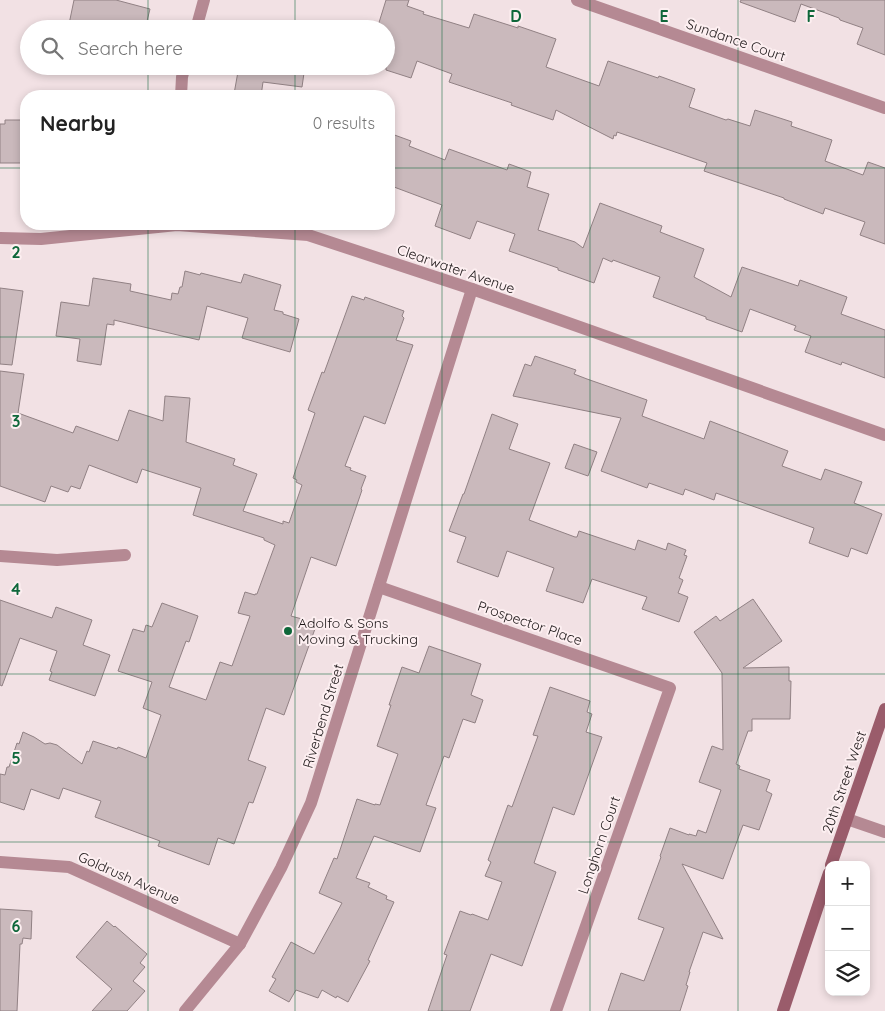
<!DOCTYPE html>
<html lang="en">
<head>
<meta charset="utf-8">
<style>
  body { margin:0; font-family:Quicksand,sans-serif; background:#f6f6f6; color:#222 }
  .controls { position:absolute; right:15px; bottom:15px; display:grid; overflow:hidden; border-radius:10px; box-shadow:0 2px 8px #0003 }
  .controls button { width:45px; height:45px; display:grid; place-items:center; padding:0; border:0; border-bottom:1px solid #e0e0e0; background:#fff; color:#222; font:25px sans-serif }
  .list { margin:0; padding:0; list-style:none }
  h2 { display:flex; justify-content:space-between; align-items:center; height:65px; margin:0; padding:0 20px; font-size:21px }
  h2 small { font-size:16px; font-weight:400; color:#767676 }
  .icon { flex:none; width:28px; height:28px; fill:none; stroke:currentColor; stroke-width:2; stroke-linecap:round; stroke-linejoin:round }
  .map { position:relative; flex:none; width:885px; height:1011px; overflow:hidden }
  .search { position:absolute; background:#fff; box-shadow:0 2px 8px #0003; left:20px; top:20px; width:375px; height:55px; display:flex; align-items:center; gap:12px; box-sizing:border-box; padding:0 18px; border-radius:28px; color:#767676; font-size:19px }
  .panel { position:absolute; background:#fff; box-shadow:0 2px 8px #0003; left:20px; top:90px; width:375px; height:140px; border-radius:20px }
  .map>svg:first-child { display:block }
</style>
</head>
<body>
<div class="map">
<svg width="885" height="1011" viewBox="0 0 885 1011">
  <rect width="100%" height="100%" fill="#f2e1e4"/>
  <g fill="#cab9bc" stroke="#918184">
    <path d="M74 0H116L150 9 145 29H68Z"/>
    <path d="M386 0H409L407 6 424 12 423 14 469 28 474 14 518 28V26L556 39 546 67 599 86 608 61 658 78 659 76 695 89 689 107 726 120 728 119 750 126 755 110 792 122 791 126 832 140 825 161 863 175 868 162 885 168V244L860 235 865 222 825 208 823 214 784 199V198L704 171 707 163 617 132 616 136 614 135 613 139 556 110 553 120 511 105 512 103 449 82 452 74 417 61 411 78 386 70V29H377Z"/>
    <path d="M741 0H885V55L857 44 863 28 840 20 839 18 801 4 795 22 740 2Z"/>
    <path d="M239 66H305L302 87 263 82 261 96H247L234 94Z"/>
    <path d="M5 120H26V163H0V124H5Z"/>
    <path d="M389 133 411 141 409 146 445 160 449 149 507 170 509 164 531 172 527 187 549 194 538 230 575 242 583 248 600 203 662 226 660 232 704 249 694 277 731 297 742 267 798 286 800 280 847 297 841 314 885 330V378L842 362 841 365 805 352 811 336 794 330 796 326 750 309 742 332 706 319V317L653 297 660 277 613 260 612 262 603 258 594 283 558 270V268L509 251 515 234 477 221 470 239 435 226 442 205 394 187 391 196 389 195Z"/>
    <path d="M185 271 200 275 201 273 241 283 244 274 281 285 274 310 283 312V314L299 319 290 352 242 338 248 318 207 306 199 340 114 320V325L107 324 101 365 77 361 80 339 56 336 61 302 89 306 93 278 131 284 130 291 171 300 172 293 178 294 180 287H182Z"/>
    <path d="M0 288 23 291 12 365 0 364Z"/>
    <path d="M352 296 364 300 365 297 404 311 402 316 404 318 396 340 413 345 385 424 364 416 345 466 351 468 350 470 366 476 361 489 362 490 336 566 311 557 291 616 302 619 301 621 316 626 284 715 266 708 248 760 266 767 253 803 249 802 234 844 218 838 209 865 158 846 160 841 95 817 101 801 63 788 59 799 31 789 24 810 0 802V774L5 775 7 767H9L17 743 19 744 23 732 34 737 45 744 50 743 57 745 82 764 87 751 89 752 93 741 117 749 118 747 146 758 161 715 143 708 152 682 118 671 133 629 144 632 146 625 152 627 162 603 198 616 189 642 186 641 169 687 206 700 220 662 232 666 250 616 238 613 245 592 255 595V594H257L275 545 264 540V538L193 515 201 488 142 469 137 483 89 465 80 489 71 486 68 492 51 486 45 502 0 486V371L24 374 18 413 73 433 76 426 118 441 129 410 163 421 165 396 190 398 186 442 235 459 233 465 257 474 243 511 283 524V521L289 523 302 485 296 482 297 480 293 478 315 413 308 410 322 372 324 373Z"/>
    <path d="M535 356 576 370 574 374 587 379 647 400 642 416 658 422 704 439 710 421 788 451 782 466 821 480 825 469 862 482 854 503 882 514 867 554 851 548 848 557 809 543 814 528 716 493 714 500 685 489 683 495 649 483 647 488 601 471 621 418 513 396 525 364 531 366Z"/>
    <path d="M492 414 518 424 509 449 550 463 529 520 575 537H577L579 531 635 550 638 540 666 550 668 543 686 550 684 555 687 556 679 578 683 580 678 593 688 597 679 622 642 609 647 597 592 579 583 603 546 591 554 568 507 551 498 577 457 562 466 537 449 531 463 494H464Z"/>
    <path d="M574 444 597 452 588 476 565 468Z"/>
    <path d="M753 599 782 641 743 668 789 667V681H791L790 719H752V731H748L736 764 740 766 739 769 770 780 766 791 772 794 759 830 743 825 723 879 682 864 723 939 703 932 689 972H690L686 985 688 986 680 1011H608L621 973 644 981 664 928 638 919 661 857 660 856 670 828 689 835V834L696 836 698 830 706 833 721 790 699 782 712 746 723 750 722 673 694 632 716 616 720 621Z"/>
    <path d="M0 600 52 618 56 607 92 620 83 645 110 655 95 696 49 680 52 672 50 671 57 651 20 638 2 686 0 685Z"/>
    <path d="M429 646 481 664 471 695 483 700 475 723 463 719 449 758 444 756 426 805 436 808 420 852 374 836 356 878 370 883 368 887 387 896 386 899 394 902 368 960 370 961 348 1002 337 996 336 998 322 990 318 998 296 990 289 1002 269 991 276 979 272 977 291 942 314 954 342 903 319 893 334 858 337 859 357 799 375 805V804L380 805 398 754 377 746 391 705H389L402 667 419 673Z"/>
    <path d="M550 687 590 701 587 712 592 714 586 732 602 737 574 815 553 807 534 863 556 872 522 966 491 954 470 1011H428L447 955 444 954 460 911 471 915 472 914 488 920 502 882 485 876 491 862 488 860 508 805 512 807 538 736 533 735Z"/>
    <path d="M0 909 32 911 31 939 23 938 22 944H20L17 1011H0Z"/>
    <path d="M107 921 114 927 115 926 147 954 140 963 145 967 133 981 145 991 127 1011H92L112 989 76 957Z"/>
  </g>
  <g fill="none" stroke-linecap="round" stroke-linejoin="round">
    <g stroke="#b58993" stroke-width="12">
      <path d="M577 0 885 108"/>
      <path d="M196 29 204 0"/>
      <path d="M181 96 182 77 185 66"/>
      <path d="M0 238 41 239 177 225 308 235 472 289 885 435"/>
      <path d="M0 556 57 560 125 555"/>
      <path d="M379 587 670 688 556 1011"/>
      <path d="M847 819 885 832"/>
      <path d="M0 862 69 867 240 944"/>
      <path d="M185 1011 240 944 281 868 311 803 472 289"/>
    </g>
    <g stroke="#9a5c6b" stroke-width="12">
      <path d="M831 865 885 709"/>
      <path d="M783 1011 829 873"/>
    </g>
  </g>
  <path fill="none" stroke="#0e673a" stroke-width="1" stroke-opacity="0.55" d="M148 0V29M295 0V29M442 0V1011M590 0V1011M738 0V1011M148 66V96M295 66V96M0 168H26M389 168H885M148 224V1011M295 224V1011M0 337H885M0 505H885M0 674H885M0 842H885"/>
  <circle fill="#0e673a" stroke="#fdeff1" stroke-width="2" cx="288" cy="631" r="5"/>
  <g text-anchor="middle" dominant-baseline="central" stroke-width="4" stroke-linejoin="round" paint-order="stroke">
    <g font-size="14" fill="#1d1718" stroke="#fdeff1">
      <text transform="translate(736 40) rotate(19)">Sundance Court</text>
      <text transform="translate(456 269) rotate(19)">Clearwater Avenue</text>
      <text transform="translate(530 623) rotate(19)">Prospector Place</text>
      <text transform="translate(323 716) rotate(-73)">Riverbend Street</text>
      <text transform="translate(844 782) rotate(-71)">20th Street West</text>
      <text transform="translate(599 845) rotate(-71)">Longhorn Court</text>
      <text transform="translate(129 878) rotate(24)">Goldrush Avenue</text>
    </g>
    <g font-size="14" fill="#1d1718" stroke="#fdeff1" text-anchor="start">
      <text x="298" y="623">Adolfo &amp; Sons<tspan x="298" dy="16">Moving &amp; Trucking</tspan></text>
    </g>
  </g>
  <g font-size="16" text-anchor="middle" font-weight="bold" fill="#0e673a" stroke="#fdeff1" stroke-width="4" stroke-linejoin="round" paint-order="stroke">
    <text x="516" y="22">D</text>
    <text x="664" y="22">E</text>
    <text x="811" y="22">F</text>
    <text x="16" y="258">2</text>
    <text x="16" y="427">3</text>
    <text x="16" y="595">4</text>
    <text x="16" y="764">5</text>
    <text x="16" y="932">6</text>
  </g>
</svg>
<div class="controls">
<button>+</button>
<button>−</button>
<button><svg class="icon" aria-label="layers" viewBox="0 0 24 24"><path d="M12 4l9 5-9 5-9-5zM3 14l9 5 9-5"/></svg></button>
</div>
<div class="search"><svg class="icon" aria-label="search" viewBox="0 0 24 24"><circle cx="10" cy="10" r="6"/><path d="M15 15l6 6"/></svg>Search here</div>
<section class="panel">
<h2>Nearby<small>0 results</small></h2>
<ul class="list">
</ul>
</section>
</div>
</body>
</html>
